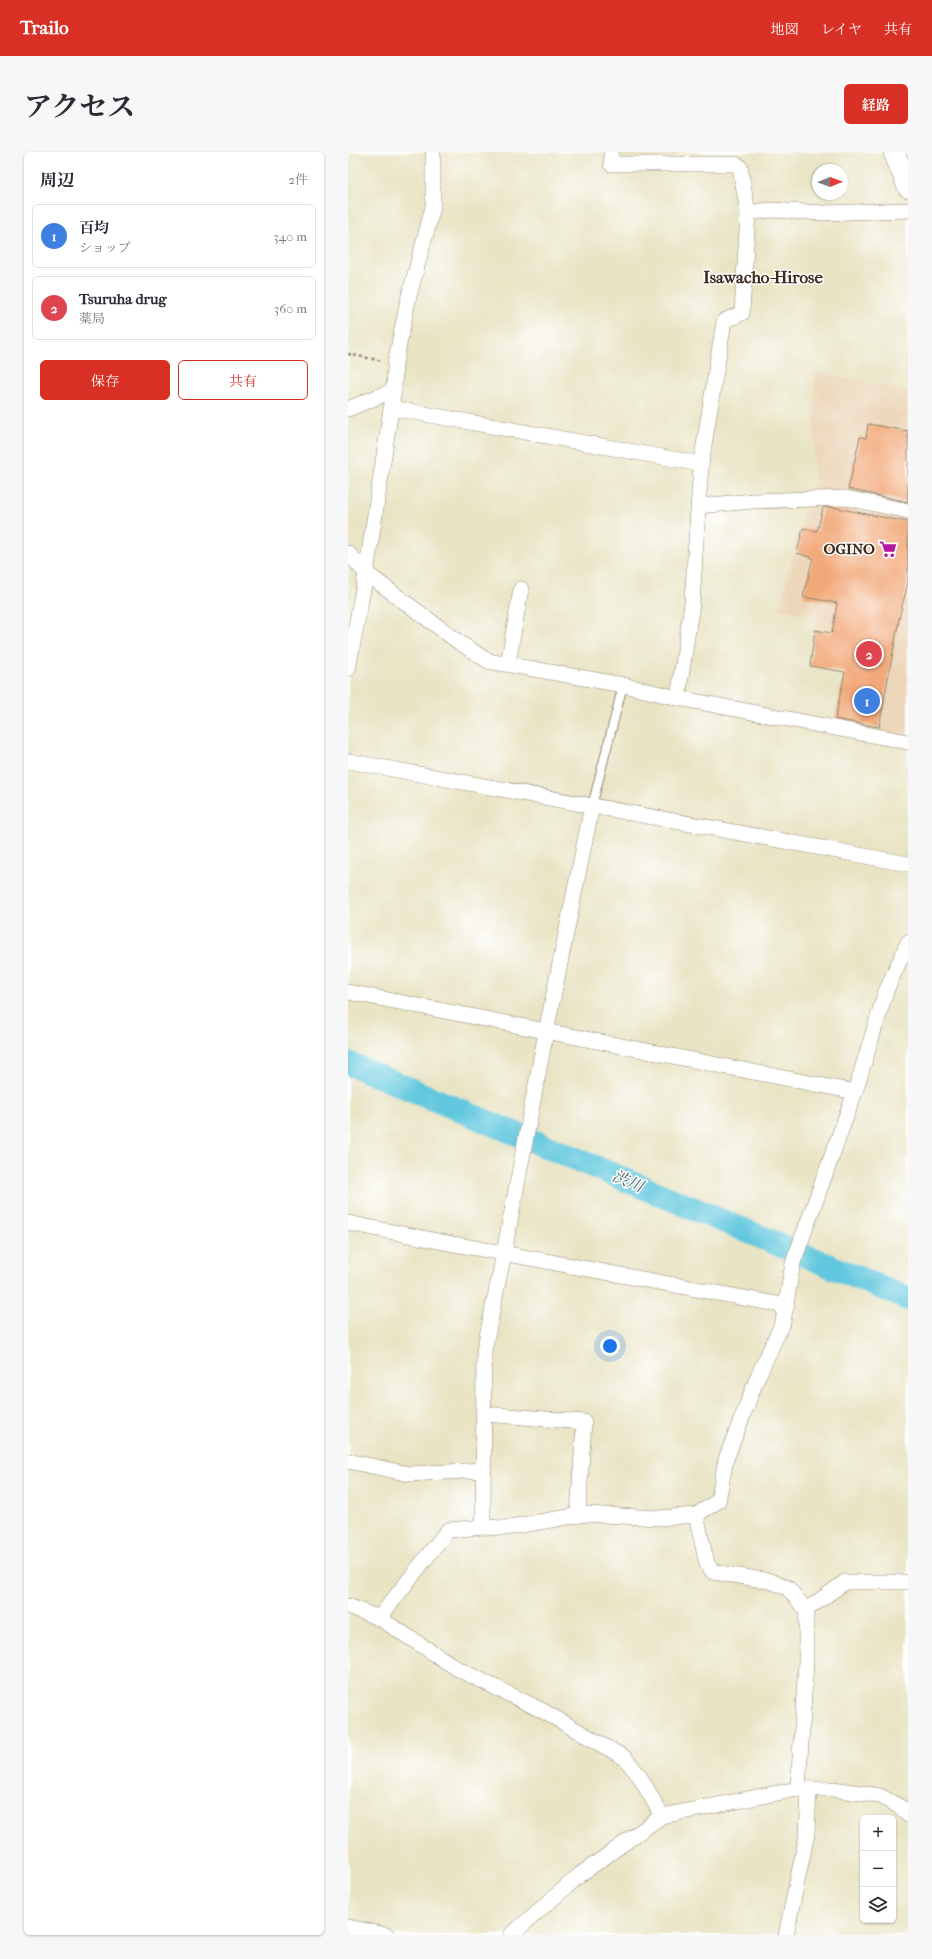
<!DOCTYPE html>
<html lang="ja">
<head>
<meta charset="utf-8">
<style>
  body { margin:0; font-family:"IM FELL French Canon","Noto Serif JP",serif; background:#f7f7f7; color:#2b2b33 }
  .controls { position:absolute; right:12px; bottom:12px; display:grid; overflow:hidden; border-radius:6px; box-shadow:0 1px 3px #0004 }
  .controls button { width:36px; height:36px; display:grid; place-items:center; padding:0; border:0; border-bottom:1px solid #e1e1e2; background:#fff; color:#2b2b33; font:20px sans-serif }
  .compass { position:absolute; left:464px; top:12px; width:36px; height:36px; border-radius:50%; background:#fff; box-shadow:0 1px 3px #0004; rotate:89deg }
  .you { position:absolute; left:262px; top:1194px; width:14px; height:14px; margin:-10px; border:3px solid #fff; border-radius:50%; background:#1a73e8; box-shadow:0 0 0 6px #1a73e833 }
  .badge { display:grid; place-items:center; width:26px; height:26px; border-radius:50%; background:#d93025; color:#fff; font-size:13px; font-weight:700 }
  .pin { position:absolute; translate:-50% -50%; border:2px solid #fff; box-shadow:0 1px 4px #0006 }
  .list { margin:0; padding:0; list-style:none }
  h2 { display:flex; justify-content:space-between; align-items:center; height:52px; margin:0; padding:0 16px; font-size:17px }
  h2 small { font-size:13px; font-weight:400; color:#7c7c81 }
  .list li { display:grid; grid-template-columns:26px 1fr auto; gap:12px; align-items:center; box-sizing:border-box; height:64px; margin:0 8px 8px; padding:0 8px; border:1px solid #e1e1e2; border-radius:6px }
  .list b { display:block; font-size:15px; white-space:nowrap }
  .list p { margin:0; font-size:13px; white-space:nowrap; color:#7c7c81 }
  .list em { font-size:13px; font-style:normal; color:#7c7c81 }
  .actions { display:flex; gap:8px; padding:12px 16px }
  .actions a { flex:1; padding:9px 0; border:1px solid #d93025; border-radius:6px; text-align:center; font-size:14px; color:#d93025 }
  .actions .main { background:#d93025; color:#fff }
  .icon { flex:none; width:22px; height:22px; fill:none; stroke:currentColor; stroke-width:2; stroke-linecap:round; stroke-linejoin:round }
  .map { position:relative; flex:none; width:560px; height:1783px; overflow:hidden; border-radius:6px }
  header { display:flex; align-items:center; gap:24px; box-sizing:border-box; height:56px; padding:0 20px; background:#d93025; color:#fff }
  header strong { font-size:19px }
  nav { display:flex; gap:22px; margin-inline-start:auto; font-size:14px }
  .intro { display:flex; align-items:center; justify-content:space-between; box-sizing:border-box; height:96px; padding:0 24px }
  h1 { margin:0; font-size:28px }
  .button { padding:10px 18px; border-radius:6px; background:#d93025; color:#fff; font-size:14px; font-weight:700 }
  main { display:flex; gap:24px; padding:0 24px }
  aside { flex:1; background:#fff; border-radius:6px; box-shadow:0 1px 3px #0004 }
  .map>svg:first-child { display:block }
</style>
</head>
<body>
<header>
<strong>Trailo</strong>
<nav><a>地図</a><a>レイヤ</a><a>共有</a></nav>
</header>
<div class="intro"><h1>アクセス</h1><a class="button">経路</a></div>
<main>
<aside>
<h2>周辺<small>2件</small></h2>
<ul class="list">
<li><span class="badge" style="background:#3f7fe0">1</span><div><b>百均</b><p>ショップ</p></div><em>340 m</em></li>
<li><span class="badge" style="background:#e0444e">2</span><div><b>Tsuruha drug</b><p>薬局</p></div><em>360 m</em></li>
</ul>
<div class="actions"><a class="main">保存</a><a>共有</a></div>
</aside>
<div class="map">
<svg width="560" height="1783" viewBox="0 0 560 1783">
  <rect width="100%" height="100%" fill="#fff"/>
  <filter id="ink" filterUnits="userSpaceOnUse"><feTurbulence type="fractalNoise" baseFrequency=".025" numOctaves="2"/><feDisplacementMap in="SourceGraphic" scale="8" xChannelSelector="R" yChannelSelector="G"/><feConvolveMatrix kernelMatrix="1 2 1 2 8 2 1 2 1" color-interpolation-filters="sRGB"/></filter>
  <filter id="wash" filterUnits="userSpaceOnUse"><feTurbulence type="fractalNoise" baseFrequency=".012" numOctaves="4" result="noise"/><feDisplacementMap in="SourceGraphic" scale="16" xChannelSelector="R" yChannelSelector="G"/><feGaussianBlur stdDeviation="0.9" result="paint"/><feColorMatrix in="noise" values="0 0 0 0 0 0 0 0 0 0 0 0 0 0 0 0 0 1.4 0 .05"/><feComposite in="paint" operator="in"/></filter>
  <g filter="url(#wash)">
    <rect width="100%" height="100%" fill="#e9e4c4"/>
    <path fill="#ecd7ba" d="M467 220 560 239V587L486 572 497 520 462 514 470 464 431 457 457 353 466 341Z"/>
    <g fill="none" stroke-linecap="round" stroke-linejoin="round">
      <path stroke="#61c7de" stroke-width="24" d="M0 911 560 1147"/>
    </g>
    <g id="blocks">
      <g fill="#f2a979">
        <path d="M520 272 560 279V350L500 337 512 285 518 286Z"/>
        <path d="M483 355 560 370V431L552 462 531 575 487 567 497 520 462 514 467 478 484 481 489 451 455 445 465 406 449 401 455 376 469 379 475 356Z"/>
      </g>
    </g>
  </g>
  <g filter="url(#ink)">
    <use href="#blocks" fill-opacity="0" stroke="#928771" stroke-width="1"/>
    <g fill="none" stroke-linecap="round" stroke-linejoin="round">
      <g stroke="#928771" stroke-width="10">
        <path id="lane" d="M244 654 275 533"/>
      </g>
      <g stroke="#928771" stroke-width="16">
        <g id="street">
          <path d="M263 0V12H388L392 15 400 61 394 161 376 169 353 312 344 451 330 546"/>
          <path d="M400 61 422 58 476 61 560 58"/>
          <path d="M44 256 353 312"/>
          <path d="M0 257 46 238"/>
          <path d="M351 354 405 349 498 346 560 359"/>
          <path d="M0 401 18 421 112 491 140 509 275 533 330 546 560 590"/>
          <path d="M160 512 173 437"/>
          <path d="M0 517 18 421 46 238 47 212 60 148 85 55V0"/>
          <path d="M0 609 560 712"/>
          <path d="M0 840 507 940"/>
          <path d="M0 1071 95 1090 439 1154"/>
          <path d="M137 1262 236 1270 230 1363"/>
          <path d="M0 1309 61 1322 136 1318"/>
          <path d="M348 1363 359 1412 365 1420 422 1429 440 1436 458 1458V1511L450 1637"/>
          <path d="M135 1375 136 1199 156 1101 198 880 244 654"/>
          <path d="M0 1454 31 1466 110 1517 195 1559 277 1606 292 1625 314 1664"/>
          <path d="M458 1458 497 1430H560"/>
          <path d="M31 1466 100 1378 135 1375 157 1376 237 1362 311 1366 348 1363 370 1349 378 1307 410 1224 435 1170 445 1111 507 940 538 839 560 790"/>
          <path d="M0 1775 39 1783"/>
          <path d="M163 1783 233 1722 314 1664 450 1637H485L532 1644 554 1656 560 1663"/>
          <path d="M438 1783 459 1682 461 1637"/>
        </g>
      </g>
      <g stroke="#928771" stroke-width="22">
        <path id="secondary" d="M546 0 560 35"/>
      </g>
      <path stroke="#928771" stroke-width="2.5" stroke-dasharray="3 3" stroke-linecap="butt" d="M0 202 35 209"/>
      <use href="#lane" stroke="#fff" stroke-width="8"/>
      <use href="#street" stroke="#fff" stroke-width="15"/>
      <use href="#secondary" stroke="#fff" stroke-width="21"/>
    </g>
  </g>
  <defs>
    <g id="supermarket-bare" transform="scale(1.38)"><path d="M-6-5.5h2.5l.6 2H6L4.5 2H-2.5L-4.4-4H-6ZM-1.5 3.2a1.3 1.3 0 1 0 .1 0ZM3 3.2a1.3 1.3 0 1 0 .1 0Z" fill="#b5179e" stroke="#fff" stroke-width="2.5" paint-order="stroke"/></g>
  </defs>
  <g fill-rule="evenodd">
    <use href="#supermarket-bare" x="540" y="397"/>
  </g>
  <g text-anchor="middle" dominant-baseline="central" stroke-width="3" stroke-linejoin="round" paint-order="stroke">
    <g font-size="15" font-weight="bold" fill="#3b2a1e" stroke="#fff" text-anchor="end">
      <text x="527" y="397">OGINO</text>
    </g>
    <g font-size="16" font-style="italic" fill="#486161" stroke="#fff">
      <text transform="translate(280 1029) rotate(23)">渋川</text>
    </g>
    <g font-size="17" font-weight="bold" fill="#3b2a1e" stroke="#fff">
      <text x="415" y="125">Isawacho-Hirose</text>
    </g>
  </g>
</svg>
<div class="controls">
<button>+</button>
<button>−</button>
<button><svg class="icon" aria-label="layers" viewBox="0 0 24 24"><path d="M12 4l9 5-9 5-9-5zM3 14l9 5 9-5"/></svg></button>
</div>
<svg class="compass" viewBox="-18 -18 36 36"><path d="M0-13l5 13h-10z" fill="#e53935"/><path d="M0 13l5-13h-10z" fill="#7c7c81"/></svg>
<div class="you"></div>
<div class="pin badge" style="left:519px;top:549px;background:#3f7fe0">1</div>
<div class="pin badge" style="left:521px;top:502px;background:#e0444e">2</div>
</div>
</main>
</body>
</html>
